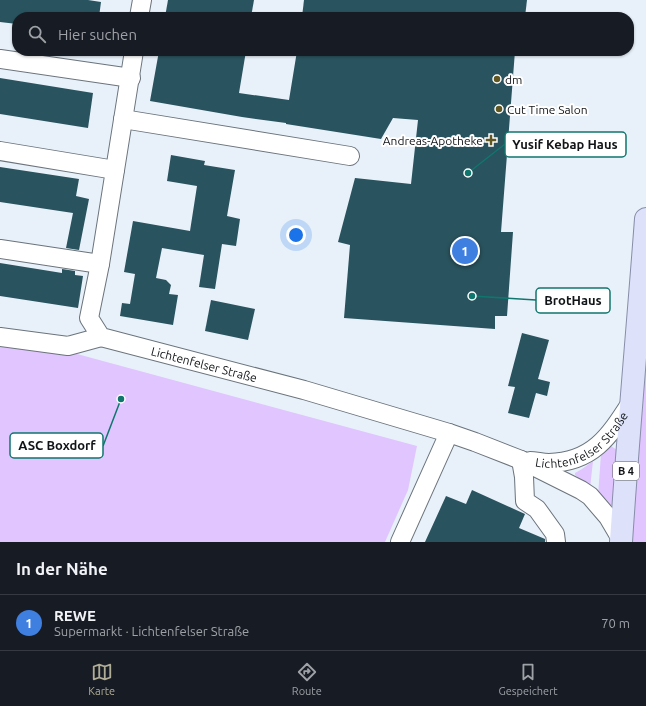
<!DOCTYPE html>
<html lang="de">
<head>
<meta charset="utf-8">
<style>
  body { margin:0; font-family:Ubuntu,sans-serif; background:#20242c; color:#f1f3f6 }
  .you { position:absolute; left:296px; top:235px; width:14px; height:14px; margin:-10px; border:3px solid #fff; border-radius:50%; background:#1a73e8; box-shadow:0 0 0 6px #1a73e833 }
  .badge { display:grid; place-items:center; width:26px; height:26px; border-radius:50%; background:#b0ad97; color:#fff; font-size:13px; font-weight:700 }
  .pin { position:absolute; translate:-50% -50%; border:2px solid #fff; box-shadow:0 1px 4px #0006 }
  .list { margin:0; padding:0; list-style:none }
  h2 { display:flex; justify-content:space-between; align-items:center; height:52px; margin:0; padding:0 16px; font-size:17px }
  h2 small { font-size:13px; font-weight:400; color:#9ea1a6 }
  .list li { display:grid; grid-template-columns:26px 1fr auto; gap:12px; align-items:center; box-sizing:border-box; height:56px; padding:0 16px; border-top:1px solid #363941 }
  .list b { display:block; font-size:15px; white-space:nowrap }
  .list p { margin:0; font-size:13px; white-space:nowrap; color:#9ea1a6 }
  .list em { font-size:13px; font-style:normal; color:#9ea1a6 }
  .icon { flex:none; width:22px; height:22px; fill:none; stroke:currentColor; stroke-width:2; stroke-linecap:round; stroke-linejoin:round }
  .map { position:relative; flex:none; width:646px; height:542px; overflow:hidden }
  .search { position:absolute; background:#171b24; box-shadow:0 1px 3px #0004; left:12px; right:12px; top:12px; height:44px; display:flex; align-items:center; gap:10px; box-sizing:border-box; padding:0 14px; border-radius:16px; color:#9ea1a6; font-size:15px }
  .sheet { height:108px; background:#171b24 }
  nav { display:flex; justify-content:space-around; align-items:center; box-sizing:border-box; height:56px; border-top:1px solid #363941; background:#171b24; font-size:11px; color:#9ea1a6 }
  nav a { display:grid; justify-items:center; gap:2px }
  nav .on { color:#b0ad97 }
  .map>svg:first-child { display:block }
</style>
</head>
<body>
<div class="map">
<svg width="646" height="542" viewBox="0 0 646 542">
  <rect width="100%" height="100%" fill="#e8f1fa"/>
  <g fill="#e0c5ff">
    <path d="M646 330V542H630Z"/>
    <path d="M0 342 66 351 417 446 408 490 385 542H0Z"/>
    <path d="M611 446 617 450 612 505H607L598 496 601 454Z"/>
    <path d="M593 461 590 488 575 475V473L582 469Z"/>
  </g>
  <g fill="#29535e">
    <path d="M0 0H88L101 2 99 17H17V24L0 22Z"/>
    <path d="M168 0H254L251 17H165Z"/>
    <path d="M304 0H527L525 17H302Z"/>
    <path d="M159 51H246L239 93 289 100 297 51H515L501 232H513L507 316H495V329L344 318 350 245 338 242 355 178 411 184 418 120 393 118 381 139 286 124V123L242 117 150 101Z"/>
    <path d="M0 78 93 93 88 128 0 114Z"/>
    <path d="M171 155 205 161 204 165 235 170 227 216 240 219 236 246 222 244 215 289 199 287 204 255 162 248 156 278 166 280 171 285 169 294 178 295 173 325 120 316 122 303 130 304 135 274 124 272 133 221 190 231 197 186 167 181Z"/>
    <path d="M0 167 79 179 76 196 89 199 79 250 66 248 73 213 0 202Z"/>
    <path d="M0 263 62 273V269L75 271V275L83 276 78 308 0 296Z"/>
    <path d="M211 300 255 309 248 340 205 331Z"/>
    <path d="M522 333 549 340 538 379 550 382 547 396 536 393 529 418 508 413 515 387 508 386Z"/>
    <path d="M472 490 525 514 519 528 545 539V542H425L446 496 466 504Z"/>
  </g>
  <g fill="none" stroke-linecap="round" stroke-linejoin="round">
    <g stroke="#6b737b" stroke-width="20">
      <g id="minor">
        <path d="M139 17 142 0"/>
        <path id="s1" d="M134 51 100 264 89 318 101 337 304 390 449 433 475 442 521 460 581 490 590 496 608 517 621 539"/>
        <path d="M0 59 131 78"/>
        <path d="M123 119 350 156"/>
        <path d="M0 151 115 170"/>
        <path d="M0 249 100 264"/>
        <path d="M0 337 68 346 101 337"/>
        <path d="M521 460 524 477 525 501 537 509 555 534 556 542"/>
        <path id="s2" d="M530 461C536 461 542 463 549 463 594 462 610 435 632 401"/>
        <path d="M400 542 449 433"/>
      </g>
    </g>
    <g stroke="#878da8" stroke-width="24">
      <path id="major" d="M621 542C628 434 638 327 646 219"/>
    </g>
    <use href="#minor" stroke="#fff" stroke-width="18"/>
    <use href="#major" stroke="#dde2fa" stroke-width="22"/>
  </g>
  <g fill="#615723" stroke="#fff" stroke-width="1.5">
    <circle cx="497" cy="79" r="4"/>
    <circle cx="499" cy="109" r="4"/>
    <path d="M489 134h4v4h4v4h-4v4h-4v-4h-4v-4h4z"/>
  </g>
  <g text-anchor="middle" dominant-baseline="central" stroke-width="4" stroke-linejoin="round" paint-order="stroke">
    <rect fill="#fff" stroke="#585a5d" stroke-width="1" x="613" y="462" width="26" height="18" rx="3"/>
    <g font-size="11" font-weight="bold" fill="#111417">
      <text x="626" y="471">B 4</text>
    </g>
    <g font-size="12" fill="#111417" stroke="#fff" text-anchor="start">
      <text x="505" y="79">dm</text>
      <text x="507" y="109">Cut Time Salon</text>
      <text x="483" y="140" text-anchor="end">Andreas-Apotheke</text>
    </g>
    <g font-size="12" fill="#111417" stroke="#fff">
      <text stroke="none"><textPath href="#s1" startOffset="400">Lichtenfelser Straße</textPath></text>
      <text stroke="none"><textPath href="#s2" startOffset="60">Lichtenfelser Straße</textPath></text>
    </g>
  </g>
  <path fill="none" stroke="#0f766e" stroke-width="1.5" d="M468 173L505 144M472 296L536 300M121 399L103 446"/>
  <g fill="#0f766e" stroke="#fff" stroke-width="1.5">
    <circle cx="468" cy="173" r="4"/>
    <circle cx="472" cy="296" r="4"/>
    <circle cx="121" cy="399" r="4"/>
  </g>
  <g fill="#fff" stroke="#0f766e" stroke-width="1.5">
    <rect x="505" y="132" width="121" height="25" rx="4"/>
    <rect x="536" y="288" width="74" height="25" rx="4"/>
    <rect x="10" y="433" width="93" height="25" rx="4"/>
  </g>
  <g font-size="13" text-anchor="middle" font-weight="bold" fill="#111417">
    <text x="565" y="149">Yusif Kebap Haus</text>
    <text x="573" y="305">BrotHaus</text>
    <text x="57" y="450">ASC Boxdorf</text>
  </g>
</svg>
<div class="you"></div>
<div class="pin badge" style="left:465px;top:251px;background:#3f7fe0">1</div>
<div class="search"><svg class="icon" aria-label="search" viewBox="0 0 24 24"><circle cx="10" cy="10" r="6"/><path d="M15 15l6 6"/></svg>Hier suchen</div>
</div>
<section class="sheet">
<h2>In der Nähe<small></small></h2>
<ul class="list">
<li><span class="badge" style="background:#3f7fe0">1</span><div><b>REWE</b><p>Supermarkt · Lichtenfelser Straße</p></div><em>70 m</em></li>
</ul>
</section>
<nav>
<a class="on"><svg class="icon" aria-label="map" viewBox="0 0 24 24"><path d="M3 6l6-2 6 2 6-2v14l-6 2-6-2-6 2zM9 4v14M15 6v14"/></svg>Karte</a>
<a><svg class="icon" aria-label="directions" viewBox="0 0 24 24"><path d="M12 3l9 9-9 9-9-9zM9 14v-3h6M13 9l2 2-2 2"/></svg>Route</a>
<a><svg class="icon" aria-label="saved" viewBox="0 0 24 24"><path d="M7 4h10v16l-5-4-5 4z"/></svg>Gespeichert</a>
</nav>
</body>
</html>
